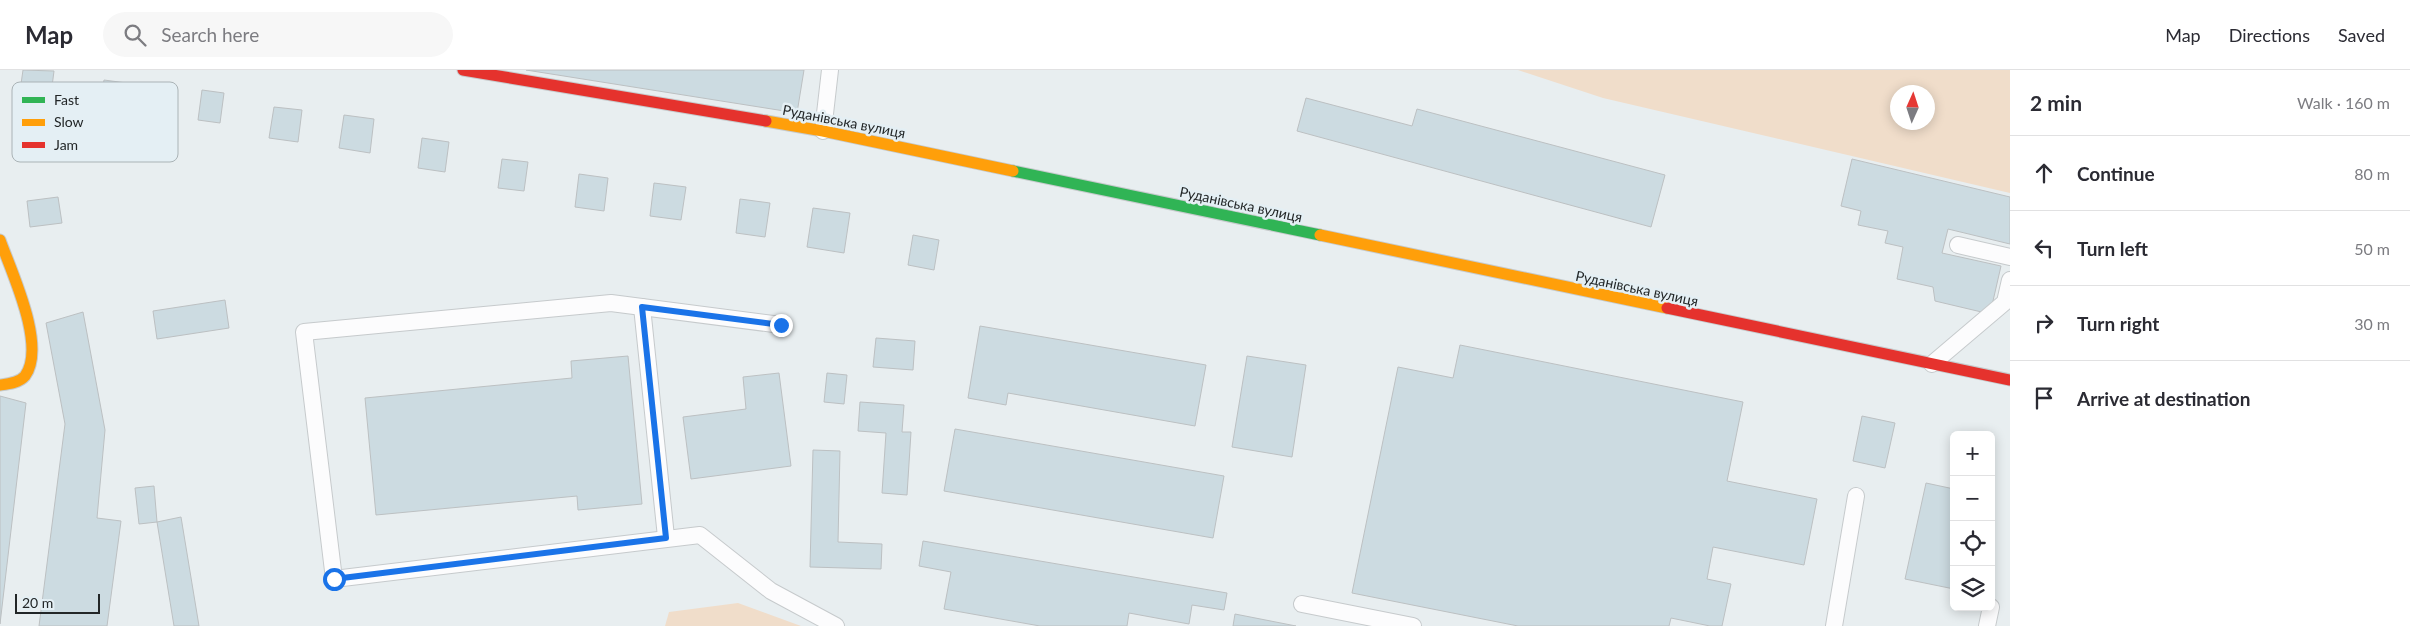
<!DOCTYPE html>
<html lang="en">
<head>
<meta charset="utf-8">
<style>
  body { margin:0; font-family:Lato,sans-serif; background:#f7f7f7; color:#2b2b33 }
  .controls { position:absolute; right:15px; bottom:15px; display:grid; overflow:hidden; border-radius:8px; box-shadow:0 2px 12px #0003 }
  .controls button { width:45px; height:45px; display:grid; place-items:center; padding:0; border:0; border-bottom:1px solid #e1e1e2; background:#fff; color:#2b2b33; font:25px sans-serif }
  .compass { position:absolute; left:1890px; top:15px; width:45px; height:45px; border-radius:50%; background:#fff; box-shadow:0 2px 12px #0003; rotate:3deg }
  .scale { position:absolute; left:15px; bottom:12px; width:85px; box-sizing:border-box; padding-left:5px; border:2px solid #222627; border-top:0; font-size:14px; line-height:18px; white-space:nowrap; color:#222627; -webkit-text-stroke:4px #e4eff4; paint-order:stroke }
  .stop { position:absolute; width:15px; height:15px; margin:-11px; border:4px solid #1a73e8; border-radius:50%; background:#fff }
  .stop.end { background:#1a73e8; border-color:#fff; box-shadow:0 1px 5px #0008 }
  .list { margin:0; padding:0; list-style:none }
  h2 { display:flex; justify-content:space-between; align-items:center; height:65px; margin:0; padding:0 20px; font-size:21px }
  h2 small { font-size:16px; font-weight:400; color:#7c7c81 }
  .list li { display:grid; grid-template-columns:32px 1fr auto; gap:15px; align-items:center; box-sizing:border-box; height:75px; padding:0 20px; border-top:1px solid #e1e1e2 }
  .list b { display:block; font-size:19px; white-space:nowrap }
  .list em { font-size:16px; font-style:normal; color:#7c7c81 }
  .icon { flex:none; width:28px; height:28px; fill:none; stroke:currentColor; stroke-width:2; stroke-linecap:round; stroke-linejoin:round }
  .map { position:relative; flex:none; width:2010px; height:556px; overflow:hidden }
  header { display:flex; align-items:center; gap:30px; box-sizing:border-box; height:70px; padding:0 25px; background:#fff; border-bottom:1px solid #e1e1e2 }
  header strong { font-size:24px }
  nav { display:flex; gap:28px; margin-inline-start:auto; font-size:18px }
  .search { width:350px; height:45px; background:#f7f7f7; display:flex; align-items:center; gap:12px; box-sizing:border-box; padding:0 18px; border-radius:28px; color:#7c7c81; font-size:19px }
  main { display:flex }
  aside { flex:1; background:#fff }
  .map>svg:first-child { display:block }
</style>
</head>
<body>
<header>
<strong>Map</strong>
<div class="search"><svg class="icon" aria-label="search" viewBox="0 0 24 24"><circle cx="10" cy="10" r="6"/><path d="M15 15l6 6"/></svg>Search here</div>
<nav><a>Map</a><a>Directions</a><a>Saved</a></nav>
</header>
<main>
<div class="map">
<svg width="2010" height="556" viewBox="0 0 2010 556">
  <rect width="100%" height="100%" fill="#e8eef0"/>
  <g fill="#f0ddca" fill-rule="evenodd">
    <path d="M1518 0H2010V123L1603 28ZM1898 22H1928V52H1898Z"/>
    <path d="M738 533 801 556H665L669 542Z"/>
  </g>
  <g fill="#ccdbe1" stroke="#bcc0c2">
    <path d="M23 0 54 1 50 32 19 28Z"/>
    <path d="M526 0H804L797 43Z"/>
    <path d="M104 10 134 14 129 46 99 41Z"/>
    <path d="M202 20 224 23 220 53 198 50Z"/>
    <path d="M1306 28 1412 56 1417 39 1665 105 1651 157 1297 61Z"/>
    <path d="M274 37 302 40 298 72 269 68Z"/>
    <path d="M344 45 374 49 370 83 339 78Z"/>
    <path d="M422 68 449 72 445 102 418 98Z"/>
    <path d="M502 89 528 92 524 121 498 118Z"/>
    <path d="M1852 89 2010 127V174L1948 159 1942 183 2001 196 1990 244 1935 231 1933 217 1897 209 1903 177 1885 173 1888 161 1858 155 1861 141 1841 136Z"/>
    <path d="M579 104 608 108 604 141 575 137Z"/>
    <path d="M654 113 686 117 681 150 650 146Z"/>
    <path d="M58 127 62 153 30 157 27 131Z"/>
    <path d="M740 129 770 133 765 167 736 163Z"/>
    <path d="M813 138 850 143 844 183 807 177Z"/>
    <path d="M913 165 939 170 934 200 908 195Z"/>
    <path d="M225 230 229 258 157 269 153 241Z"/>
    <path d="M83 242 105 360 97 448 121 451 107 556H39L65 354 46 253Z"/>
    <path d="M980 256 1206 295 1195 356 1008 323 1006 335 968 328Z"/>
    <path d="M876 268 915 271 913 300 873 297Z"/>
    <path d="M1460 275 1743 332 1727 411 1817 429 1804 495 1713 477 1707 509 1731 514 1722 556H1710L1671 548 1669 556H1518L1352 523 1398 297 1453 308Z"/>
    <path d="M628 286 642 434 578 440 577 426 376 445 365 328 572 308 571 291Z"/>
    <path d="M1247 286 1306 295 1292 387 1232 377Z"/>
    <path d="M779 303 791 396 691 409 683 347 746 339 743 307Z"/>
    <path d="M827 303 847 305 844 334 824 332Z"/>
    <path d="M0 326 26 333 0 554Z"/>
    <path d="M860 332 904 335 902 362H911L907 425 882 423 886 363 858 361Z"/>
    <path d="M1862 346 1895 353 1885 398 1853 391Z"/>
    <path d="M955 359 1224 406 1213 468 944 421Z"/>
    <path d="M813 380 840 381 838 472 882 474 881 499 810 497Z"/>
    <path d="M1926 413 1954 419V519L1905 509Z"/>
    <path d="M154 416 157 452 139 454 135 418Z"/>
    <path d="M181 447 199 556H174L157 452Z"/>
    <path d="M923 471 1227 523 1224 540 1192 535 1189 554 1129 543 1127 556H1040L944 539 951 502 919 496Z"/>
    <path d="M1235 544 1296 556H1233Z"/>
  </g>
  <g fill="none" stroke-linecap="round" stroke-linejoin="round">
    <g stroke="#c6cacc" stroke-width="18">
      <g id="lane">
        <path d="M823 61 830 0"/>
        <path d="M1958 175 2010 187"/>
        <path d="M642 237 666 467"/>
        <path d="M781 255 611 233 304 262 334 509 700 465 771 521 836 556"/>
        <path d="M1932 294 2005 232 2010 210"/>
        <path d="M1302 534 1413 556"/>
        <path d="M1834 556 1856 426"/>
        <path d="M1987 556 1991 537"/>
      </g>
    </g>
    <g stroke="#c6cacc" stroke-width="13">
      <path id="fast" d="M1013 101 1320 165"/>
    </g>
    <g stroke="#c6cacc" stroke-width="13">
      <g id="slow">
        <path d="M766 51 823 61 1013 101"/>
        <path d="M1320 165 1667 238"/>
        <path d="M0 170C11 201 47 276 25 306 19 313 8 314 0 315"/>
      </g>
    </g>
    <g stroke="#c6cacc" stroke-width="13">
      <g id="jam">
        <path d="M463 0 766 51"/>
        <path d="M1667 238 2010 310"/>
      </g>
    </g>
    <use href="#lane" stroke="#fcfcfd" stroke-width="16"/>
    <use href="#fast" stroke="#30b455" stroke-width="11"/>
    <use href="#slow" stroke="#ff9f0a" stroke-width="11"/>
    <use href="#jam" stroke="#e5322d" stroke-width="11"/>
  </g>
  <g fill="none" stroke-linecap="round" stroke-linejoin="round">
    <path stroke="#1a73e8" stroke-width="6" d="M334 509 666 468 642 237 781 255"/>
  </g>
  <g text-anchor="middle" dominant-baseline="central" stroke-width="5" stroke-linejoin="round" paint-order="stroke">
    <g font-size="14" fill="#222627" stroke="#e4eff4">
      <text transform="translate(844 51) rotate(11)">Руданівська вулиця</text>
      <text transform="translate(1241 134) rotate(12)">Руданівська вулиця</text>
      <text transform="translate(1637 218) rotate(12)">Руданівська вулиця</text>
    </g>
  </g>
  <rect x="12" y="12" width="166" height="80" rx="8" fill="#e4eff4" stroke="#aab3b6" stroke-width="1"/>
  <rect x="22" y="27" width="23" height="6" fill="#30b455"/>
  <rect x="22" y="49" width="23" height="7" fill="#ff9f0a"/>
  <rect x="22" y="72" width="23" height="6" fill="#e5322d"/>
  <g font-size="14" fill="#222627">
    <text x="54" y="35">Fast</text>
    <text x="54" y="57">Slow</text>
    <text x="54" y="80">Jam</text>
  </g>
</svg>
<div class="controls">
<button>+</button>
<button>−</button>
<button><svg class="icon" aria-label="locate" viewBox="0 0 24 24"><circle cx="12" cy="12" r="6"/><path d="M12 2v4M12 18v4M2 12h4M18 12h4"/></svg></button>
<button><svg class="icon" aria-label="layers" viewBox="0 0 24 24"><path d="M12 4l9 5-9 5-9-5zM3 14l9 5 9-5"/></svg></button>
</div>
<svg class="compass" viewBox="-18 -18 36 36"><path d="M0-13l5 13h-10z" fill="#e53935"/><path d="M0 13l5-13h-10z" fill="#7c7c81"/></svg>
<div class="scale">20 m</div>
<div class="stop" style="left:334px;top:509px"></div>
<div class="stop end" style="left:781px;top:255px"></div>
</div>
<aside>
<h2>2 min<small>Walk · 160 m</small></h2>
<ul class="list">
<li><svg class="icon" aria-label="ahead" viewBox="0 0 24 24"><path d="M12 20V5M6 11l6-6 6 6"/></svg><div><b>Continue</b></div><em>80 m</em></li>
<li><svg class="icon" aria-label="left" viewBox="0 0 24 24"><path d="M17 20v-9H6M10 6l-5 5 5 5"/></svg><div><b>Turn left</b></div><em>50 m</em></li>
<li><svg class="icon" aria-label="right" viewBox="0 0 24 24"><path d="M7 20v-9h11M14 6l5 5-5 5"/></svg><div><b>Turn right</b></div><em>30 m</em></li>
<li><svg class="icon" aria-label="arrive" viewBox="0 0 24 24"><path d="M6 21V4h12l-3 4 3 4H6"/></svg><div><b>Arrive at destination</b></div></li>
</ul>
</aside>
</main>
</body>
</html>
